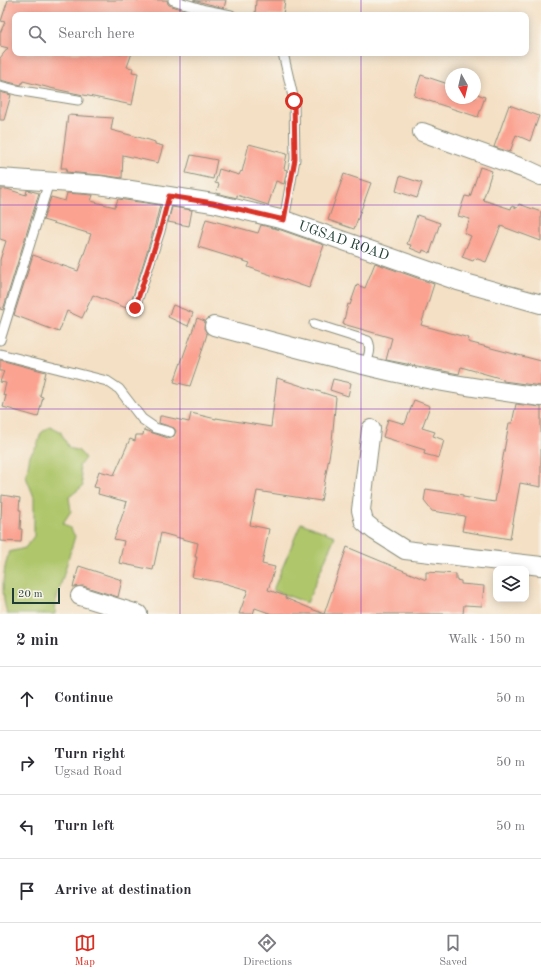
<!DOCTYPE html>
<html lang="en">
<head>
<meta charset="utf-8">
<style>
  body { margin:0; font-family:"Old Standard TT",serif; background:#f2f2f3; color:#2b2b33 }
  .controls { position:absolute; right:12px; bottom:12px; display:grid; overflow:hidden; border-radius:8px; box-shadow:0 2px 10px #0003 }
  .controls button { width:36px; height:36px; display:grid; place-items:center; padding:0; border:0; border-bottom:1px solid #e1e1e2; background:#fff; color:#2b2b33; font:20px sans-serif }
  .compass { position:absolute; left:445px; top:68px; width:36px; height:36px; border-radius:50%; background:#fff; box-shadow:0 2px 10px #0003; rotate:172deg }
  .scale { position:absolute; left:12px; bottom:10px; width:48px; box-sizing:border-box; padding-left:4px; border:2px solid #1f3d34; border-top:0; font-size:11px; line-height:14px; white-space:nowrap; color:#1f3d34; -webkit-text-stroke:3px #f7f3e8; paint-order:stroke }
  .stop { position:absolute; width:12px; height:12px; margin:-9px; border:3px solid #d93025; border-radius:50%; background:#fff }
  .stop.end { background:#d93025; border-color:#fff; box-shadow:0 1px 4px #0008 }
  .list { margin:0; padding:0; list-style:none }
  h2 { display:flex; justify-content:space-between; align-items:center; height:52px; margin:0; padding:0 16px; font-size:17px }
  h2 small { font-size:13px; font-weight:400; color:#7c7c81 }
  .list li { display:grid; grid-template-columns:26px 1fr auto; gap:12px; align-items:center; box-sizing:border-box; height:64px; padding:0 16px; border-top:1px solid #e1e1e2 }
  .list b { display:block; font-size:15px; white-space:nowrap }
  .list p { margin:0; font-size:13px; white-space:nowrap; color:#7c7c81 }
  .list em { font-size:13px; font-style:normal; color:#7c7c81 }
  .icon { flex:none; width:22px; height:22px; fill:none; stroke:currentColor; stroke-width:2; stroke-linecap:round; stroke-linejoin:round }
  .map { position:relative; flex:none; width:541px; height:614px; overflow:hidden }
  .search { position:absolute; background:#fff; box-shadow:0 2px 10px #0003; left:12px; right:12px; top:12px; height:44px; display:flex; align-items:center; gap:10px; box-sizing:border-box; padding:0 14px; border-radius:8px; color:#7c7c81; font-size:15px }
  .sheet { height:308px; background:#fff }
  nav { display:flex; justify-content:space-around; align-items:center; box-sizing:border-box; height:56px; border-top:1px solid #e1e1e2; background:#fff; font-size:11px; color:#7c7c81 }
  nav a { display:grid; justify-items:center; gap:2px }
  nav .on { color:#d93025 }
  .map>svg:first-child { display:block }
</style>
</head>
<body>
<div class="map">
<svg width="541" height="614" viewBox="0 0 541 614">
  <rect width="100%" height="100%" fill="#f7f3e8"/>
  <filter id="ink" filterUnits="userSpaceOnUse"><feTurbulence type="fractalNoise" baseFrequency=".025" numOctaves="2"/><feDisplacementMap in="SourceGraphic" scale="8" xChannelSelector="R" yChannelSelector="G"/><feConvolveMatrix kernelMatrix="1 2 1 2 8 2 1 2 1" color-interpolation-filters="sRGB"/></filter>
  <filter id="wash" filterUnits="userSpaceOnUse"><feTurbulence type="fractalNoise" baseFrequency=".012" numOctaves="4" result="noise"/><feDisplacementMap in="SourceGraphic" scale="16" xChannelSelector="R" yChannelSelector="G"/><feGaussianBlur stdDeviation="0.9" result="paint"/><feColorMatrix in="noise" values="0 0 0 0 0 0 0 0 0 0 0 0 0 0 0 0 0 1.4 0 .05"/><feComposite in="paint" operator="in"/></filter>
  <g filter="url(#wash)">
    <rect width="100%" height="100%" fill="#f4e0c5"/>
    <g fill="#afc66a" stroke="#67824f">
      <path d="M50 426 60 431 69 448 79 451 85 458 79 466 83 486 69 497 71 511 63 523 70 528 75 536 56 601 55 614H7C1 592 2 574 9 552L25 548 34 536V497L26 477 30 455 37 446 41 433Z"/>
      <path d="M301 523 335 536 307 603 273 590Z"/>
    </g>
    <g id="blocks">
      <g fill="#fba291">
        <path d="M8 0H167L168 4 171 6 201 15H15V53H132L127 67 133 68 132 72 138 73 132 105 50 88 23 81 21 85 0 80V58L8 48 0 46V33L5 22 1 21Z"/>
        <path d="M193 0H226L224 8Z"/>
        <path d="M256 0H285L283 15H255Z"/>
        <path d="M421 75 451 85V98H475V93L485 97 478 117 414 96Z"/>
        <path d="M0 92 11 95 4 120H0Z"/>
        <path d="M509 105 539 116 530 141 516 135 510 152 494 147Z"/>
        <path d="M68 115 113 118 111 130 149 140 155 142V144L163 146 158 163 123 155 122 178 100 175 66 172 67 168H61Z"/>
        <path d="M249 144 287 154 284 169 287 170 284 184 276 181 268 205 237 195V198L216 193 219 184 215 183 219 169 239 175 241 171 242 172Z"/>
        <path d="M191 155 217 160 213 179 186 173Z"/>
        <path d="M480 167 492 171 483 200 511 209 512 206 517 208 519 204 541 212V241L501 226 486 262 475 258 473 261 462 257 471 236 464 233 470 219 458 216 465 196 470 197Z"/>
        <path d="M344 174 371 183 354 229 328 220Z"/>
        <path d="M400 176 422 183 417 198 396 191Z"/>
        <path d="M0 189H7L26 195 27 190 39 193 3 310 0 309V260L6 241 0 239Z"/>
        <path d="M67 193 93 195 91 201 115 207 118 199 160 205 154 229 129 309 93 295 82 318 67 311 59 332 14 315 33 255 78 271 91 234 43 220 51 197 65 201Z"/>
        <path d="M172 207 192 210 189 226 168 222Z"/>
        <path d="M417 215 440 223 430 253 423 250 422 253 410 248 411 245 407 244Z"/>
        <path d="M206 219 258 233 261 225 281 230 324 245 309 288 248 267 250 263 198 247Z"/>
        <path d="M375 263 434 284 421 325 469 338 468 342 541 361V386L503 381V379L461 367 459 374 386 360 392 338 343 324 348 304 350 305 357 285 365 288Z"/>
        <path d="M173 305 193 313 188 326 168 317Z"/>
        <path d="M197 318 205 321 204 328 207 334 201 354 190 386 174 382Z"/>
        <path d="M0 360 46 372 40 396 43 397 38 417 3 407 6 396 3 395 6 383 0 382 4 371H0Z"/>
        <path d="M277 378 336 397 332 441 321 501 257 491 250 525 269 529 262 564 275 567 268 590 286 596 285 598 324 614H272L255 608 253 614H239L248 590 224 583 192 577 197 557H195L198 543 161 533 153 570 119 563 124 541 114 539 127 502 98 494 99 488 94 487 99 471 114 475 130 439 135 441 136 435H143L144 430 168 438 174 436 176 431 174 428 159 423 160 416H162L189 422 191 413 216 419V418L271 427Z"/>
        <path d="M333 379 351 383 348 396 330 390Z"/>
        <path d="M414 400 430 406 422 428 435 432 433 436 444 440 439 458 424 454 425 450 383 437 388 419 405 424Z"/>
        <path d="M516 404 541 407V487L520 483 510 539 462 531 465 516 432 511 424 501 426 489 463 495V497L495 502 509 423H512Z"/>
        <path d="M2 495 20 498 19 510H21L20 529H22L21 542 0 541V519H1Z"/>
        <path d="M347 547 426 580V572L456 574V580L461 581V584L484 586 482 606 464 605 463 614H324Z"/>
        <path d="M79 566 122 580 118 597 83 586 73 587Z"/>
      </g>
    </g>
  </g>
  <g filter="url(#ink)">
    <use href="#blocks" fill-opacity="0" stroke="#8a8e7c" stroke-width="1"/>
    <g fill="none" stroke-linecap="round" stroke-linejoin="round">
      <g stroke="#8a8e7c" stroke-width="11">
        <g id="lane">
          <path d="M173 0 205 10 231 15"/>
          <path d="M283 53 294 101 295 159 284 220"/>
          <path d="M0 86 16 90 78 100"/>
          <path d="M135 308 160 231 169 196"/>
          <path d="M314 324 368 341C372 350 368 357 365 366"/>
          <path d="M0 340 49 182"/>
          <path d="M0 354 107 381 119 389 142 419 155 428 170 432"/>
        </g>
      </g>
      <g stroke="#8a8e7c" stroke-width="20">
        <g id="street">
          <path d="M422 132 528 170 541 176"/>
          <path id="s1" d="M0 178 99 185 213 203 284 220 458 281 541 304"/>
          <path d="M214 326C278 343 342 361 406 375 451 384 496 391 541 397"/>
          <path d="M371 429 361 510 364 522 375 531 405 550 541 566"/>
          <path d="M80 596 138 614"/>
        </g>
      </g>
      <use href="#lane" stroke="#fff" stroke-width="9"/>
      <use href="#street" stroke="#fff" stroke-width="18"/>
    </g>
  </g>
  <g fill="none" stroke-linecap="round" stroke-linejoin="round" filter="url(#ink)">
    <path stroke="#d93025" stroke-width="5" d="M135 308 160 231 169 196 213 203 284 220 295 159 294 101"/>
  </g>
  <path fill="none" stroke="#7b2cbf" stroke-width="1" stroke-opacity="0.55" d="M180 0V15M361 0V15M180 53V614M361 53V614M0 205H541M0 409H541"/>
  <g text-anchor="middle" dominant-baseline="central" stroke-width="3.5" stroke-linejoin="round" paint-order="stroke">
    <g font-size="14" fill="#1f3d34" stroke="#f7f3e8">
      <text stroke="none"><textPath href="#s1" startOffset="351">UGSAD ROAD</textPath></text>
    </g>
  </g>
</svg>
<div class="controls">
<button><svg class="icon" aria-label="layers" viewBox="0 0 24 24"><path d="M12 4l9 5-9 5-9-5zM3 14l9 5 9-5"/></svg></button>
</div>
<svg class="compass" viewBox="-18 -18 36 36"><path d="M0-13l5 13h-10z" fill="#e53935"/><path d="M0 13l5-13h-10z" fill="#7c7c81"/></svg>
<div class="scale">20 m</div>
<div class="stop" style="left:294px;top:101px"></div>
<div class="stop end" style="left:135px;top:308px"></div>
<div class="search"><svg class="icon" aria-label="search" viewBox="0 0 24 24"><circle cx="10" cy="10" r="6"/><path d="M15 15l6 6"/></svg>Search here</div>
</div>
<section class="sheet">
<h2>2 min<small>Walk · 150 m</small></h2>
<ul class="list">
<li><svg class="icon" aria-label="ahead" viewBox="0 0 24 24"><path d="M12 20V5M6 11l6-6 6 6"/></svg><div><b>Continue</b></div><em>50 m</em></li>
<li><svg class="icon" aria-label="right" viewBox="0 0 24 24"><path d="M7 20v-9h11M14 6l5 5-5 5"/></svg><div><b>Turn right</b><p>Ugsad Road</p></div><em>50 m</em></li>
<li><svg class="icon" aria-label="left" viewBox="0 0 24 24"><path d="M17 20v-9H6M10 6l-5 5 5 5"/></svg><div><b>Turn left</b></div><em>50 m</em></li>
<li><svg class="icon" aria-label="arrive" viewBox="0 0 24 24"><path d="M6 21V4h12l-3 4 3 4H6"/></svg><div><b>Arrive at destination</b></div></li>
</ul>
</section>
<nav>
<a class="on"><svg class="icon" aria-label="map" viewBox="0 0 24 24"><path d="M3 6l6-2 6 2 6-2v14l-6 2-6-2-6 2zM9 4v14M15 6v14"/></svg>Map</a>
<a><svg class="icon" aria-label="directions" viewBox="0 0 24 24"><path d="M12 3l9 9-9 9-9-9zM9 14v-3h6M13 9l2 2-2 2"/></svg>Directions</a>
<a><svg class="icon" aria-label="saved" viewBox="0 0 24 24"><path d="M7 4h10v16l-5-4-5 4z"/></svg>Saved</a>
</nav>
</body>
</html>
